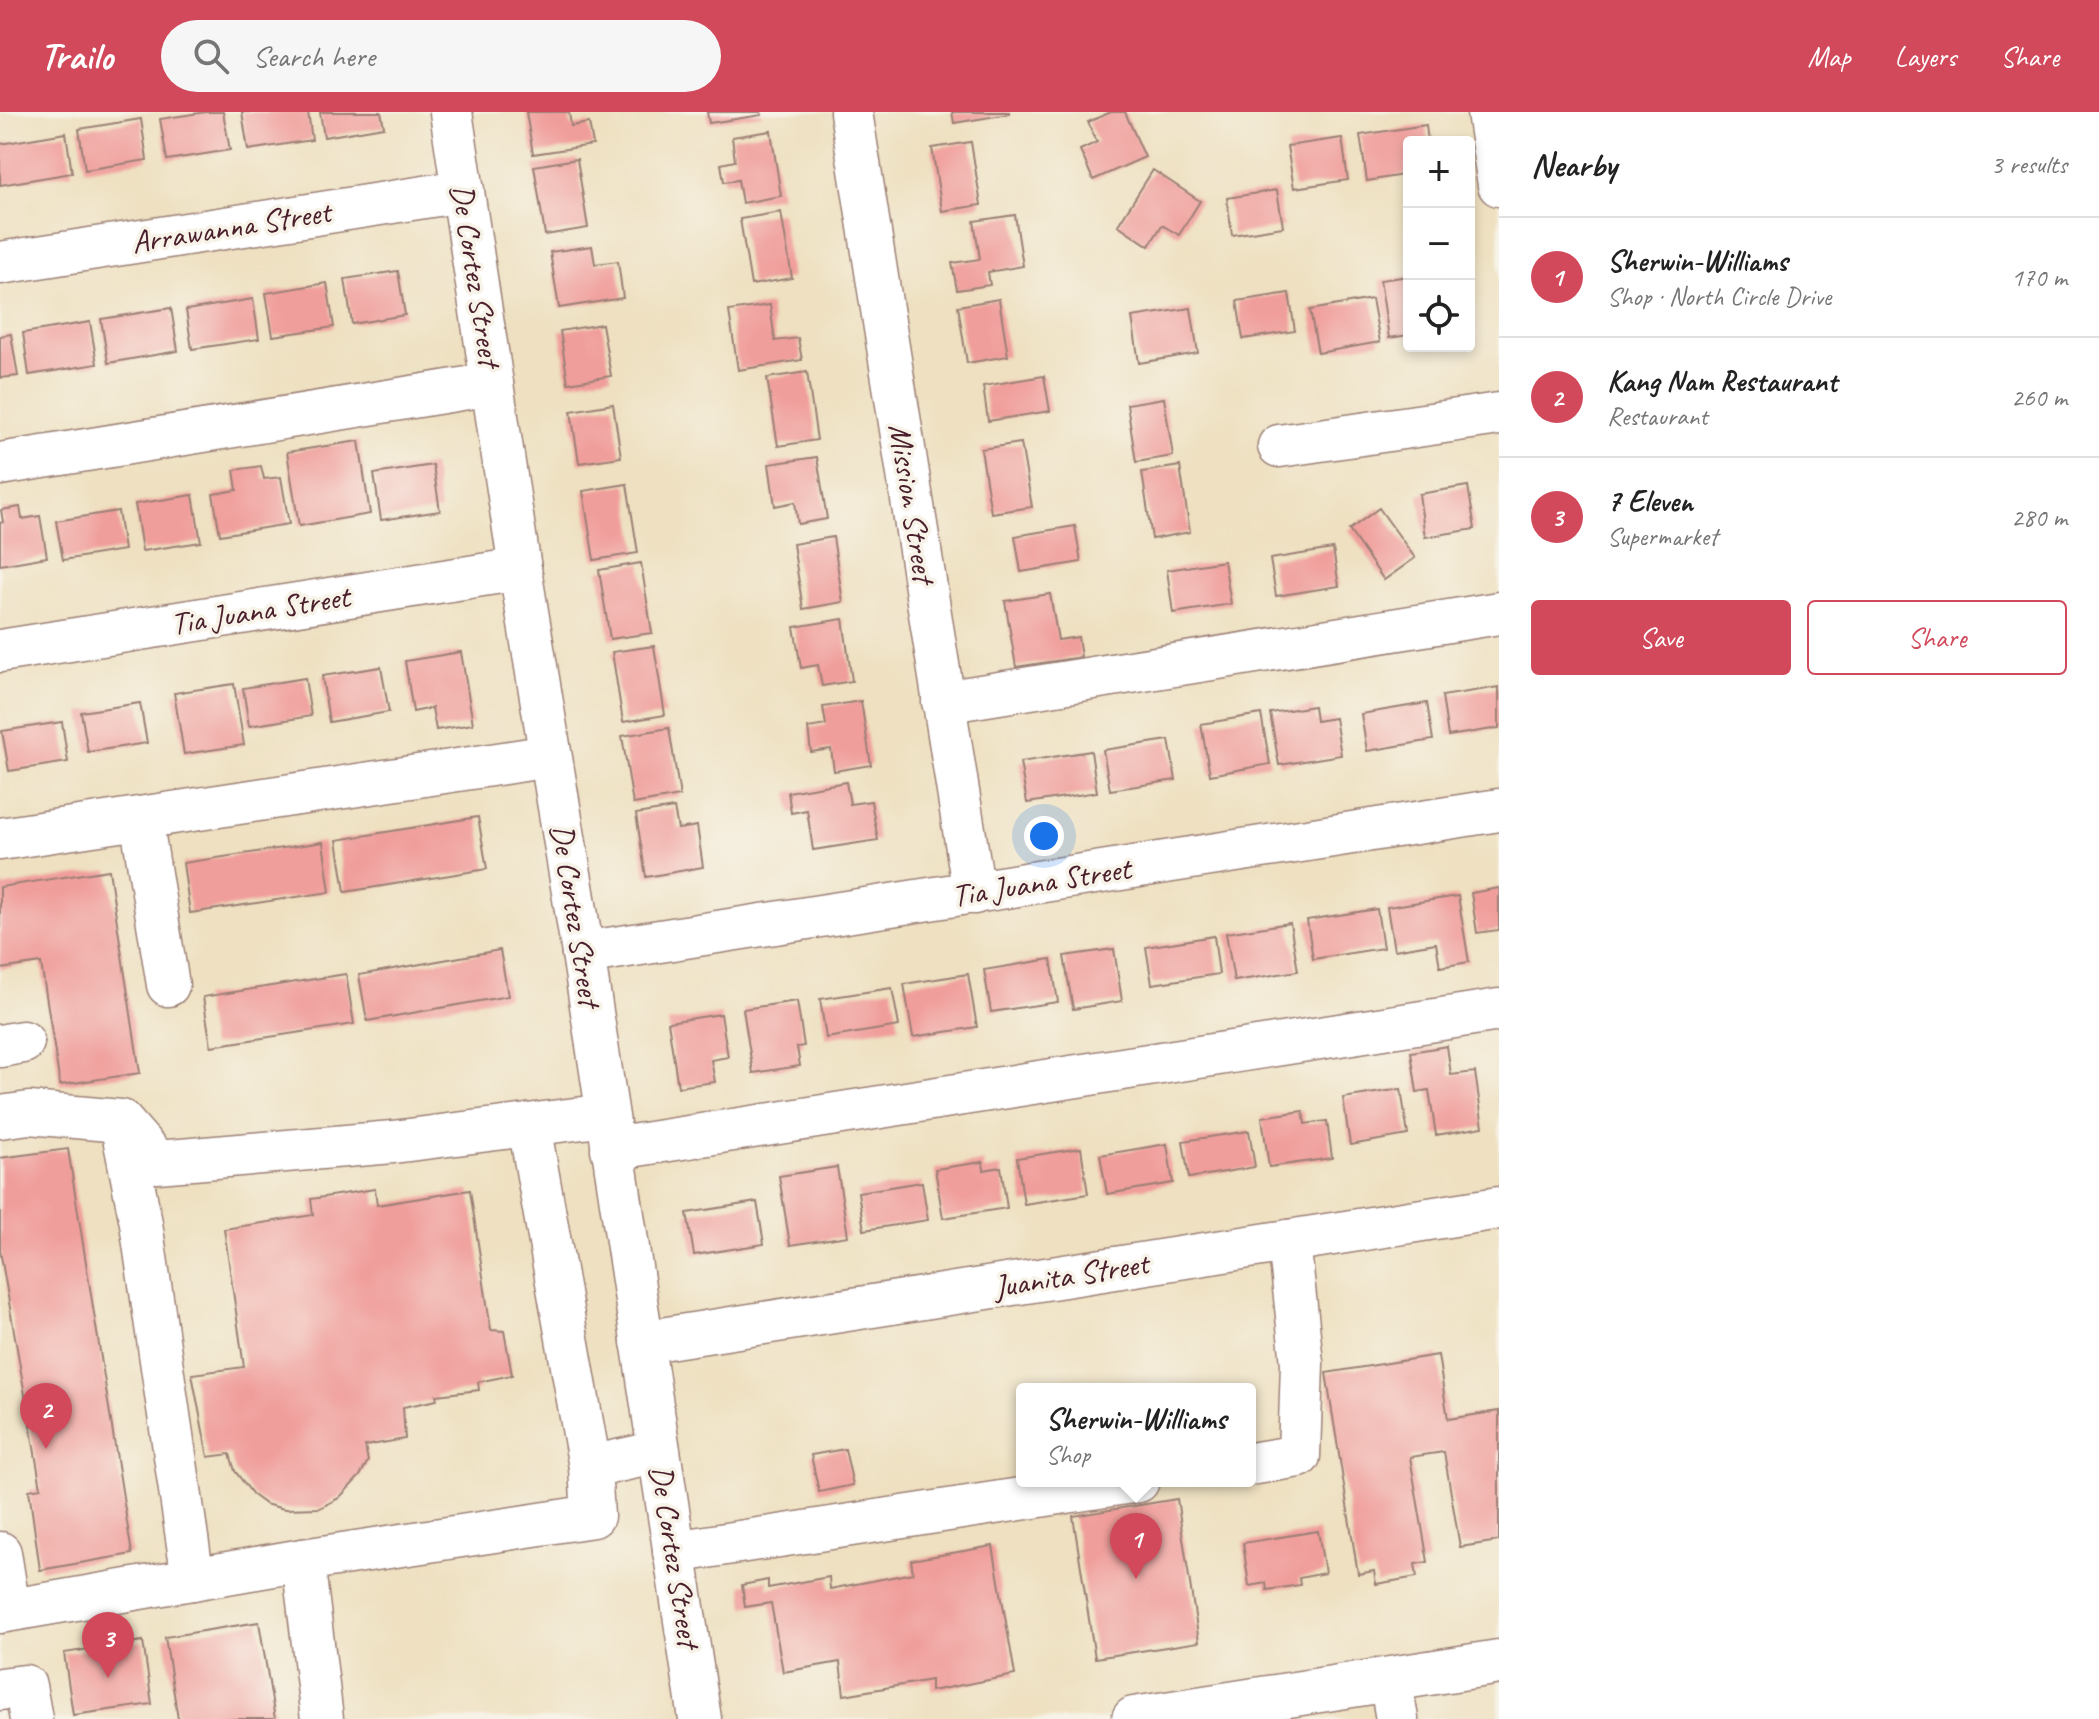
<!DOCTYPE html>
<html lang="en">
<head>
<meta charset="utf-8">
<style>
  body { margin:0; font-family:Caveat,sans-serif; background:#f6f6f6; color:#222 }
  .controls { position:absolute; right:24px; top:24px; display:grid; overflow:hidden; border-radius:8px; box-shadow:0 4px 12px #0003 }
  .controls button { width:72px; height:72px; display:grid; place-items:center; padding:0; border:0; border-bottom:2px solid #e0e0e0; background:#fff; color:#222; font:40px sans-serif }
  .you { position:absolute; left:1044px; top:724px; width:28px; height:28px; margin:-20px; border:6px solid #fff; border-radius:50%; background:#1a73e8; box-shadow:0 0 0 12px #1a73e833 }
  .badge { display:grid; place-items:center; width:52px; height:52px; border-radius:50%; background:#d1495b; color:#fff; font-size:26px; font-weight:700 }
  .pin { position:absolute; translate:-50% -66px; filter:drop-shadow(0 2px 4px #0008) }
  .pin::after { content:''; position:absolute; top:42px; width:28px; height:24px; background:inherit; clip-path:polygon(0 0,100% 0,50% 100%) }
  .popup { position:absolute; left:1016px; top:1271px; width:240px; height:104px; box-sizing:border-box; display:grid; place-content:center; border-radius:8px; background:#fff; filter:drop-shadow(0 2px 6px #0005); font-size:26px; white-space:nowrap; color:#767676 }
  .popup b { font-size:30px; color:#222 }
  .popup::after { content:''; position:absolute; left:50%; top:100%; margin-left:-16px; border:16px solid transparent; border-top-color:#fff }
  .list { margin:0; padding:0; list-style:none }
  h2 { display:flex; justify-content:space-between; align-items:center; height:104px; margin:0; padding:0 32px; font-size:34px }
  h2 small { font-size:26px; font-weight:400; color:#767676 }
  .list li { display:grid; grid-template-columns:52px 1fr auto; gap:24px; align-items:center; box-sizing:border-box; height:120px; padding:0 32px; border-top:2px solid #e0e0e0 }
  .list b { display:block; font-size:30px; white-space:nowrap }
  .list p { margin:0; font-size:26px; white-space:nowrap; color:#767676 }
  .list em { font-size:26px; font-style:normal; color:#767676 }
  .actions { display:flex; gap:16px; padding:24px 32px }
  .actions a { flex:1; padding:18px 0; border:2px solid #d1495b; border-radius:8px; text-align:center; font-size:28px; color:#d1495b }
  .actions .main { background:#d1495b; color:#fff }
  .icon { flex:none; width:44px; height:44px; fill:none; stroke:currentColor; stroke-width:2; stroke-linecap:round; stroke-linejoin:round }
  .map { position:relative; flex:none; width:1499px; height:1607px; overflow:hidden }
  header { display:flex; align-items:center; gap:48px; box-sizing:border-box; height:112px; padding:0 40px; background:#d1495b; color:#fff }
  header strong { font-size:38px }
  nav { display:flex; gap:44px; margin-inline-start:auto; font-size:28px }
  .search { width:560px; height:72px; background:#f6f6f6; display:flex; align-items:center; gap:20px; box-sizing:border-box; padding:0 28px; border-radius:44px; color:#767676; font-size:30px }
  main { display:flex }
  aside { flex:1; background:#fff }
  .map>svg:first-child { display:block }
</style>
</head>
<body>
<header>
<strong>Trailo</strong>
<div class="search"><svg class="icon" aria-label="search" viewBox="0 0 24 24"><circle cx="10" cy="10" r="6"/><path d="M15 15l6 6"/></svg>Search here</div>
<nav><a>Map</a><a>Layers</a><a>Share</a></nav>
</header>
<main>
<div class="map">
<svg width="1499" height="1607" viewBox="0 0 1499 1607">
  <rect width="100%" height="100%" fill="#f7f3e8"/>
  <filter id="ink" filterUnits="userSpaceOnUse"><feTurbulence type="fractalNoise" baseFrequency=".0125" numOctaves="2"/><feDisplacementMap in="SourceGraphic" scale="16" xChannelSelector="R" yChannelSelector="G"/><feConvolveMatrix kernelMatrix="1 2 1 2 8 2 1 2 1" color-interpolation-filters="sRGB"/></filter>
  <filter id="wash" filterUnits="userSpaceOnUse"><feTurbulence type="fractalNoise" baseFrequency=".006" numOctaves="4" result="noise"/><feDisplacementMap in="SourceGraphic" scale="32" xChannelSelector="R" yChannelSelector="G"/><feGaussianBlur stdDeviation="1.8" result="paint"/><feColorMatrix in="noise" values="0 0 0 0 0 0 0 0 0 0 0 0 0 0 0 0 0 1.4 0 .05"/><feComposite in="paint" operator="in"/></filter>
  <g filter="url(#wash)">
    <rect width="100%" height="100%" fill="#eee0c0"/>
    <g id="blocks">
      <g fill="#f09e9b">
        <path d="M206 0H223L230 38 167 48 160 7Z"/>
        <path d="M242 0H308L312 28 248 38Z"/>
        <path d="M320 0H381L384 15 324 25Z"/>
        <path d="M526 0H569L571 14 589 11 593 33 533 42Z"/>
        <path d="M707 0H761L762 3 709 11Z"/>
        <path d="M952 0H1009V2L954 11Z"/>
        <path d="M1111 0H1125L1145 45 1093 68 1080 38 1097 30 1088 10Z"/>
        <path d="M141 7 147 48 85 58 79 17Z"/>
        <path d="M1426 13 1428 30H1409V62L1367 69 1360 23Z"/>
        <path d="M771 19 781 84 742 91 738 68 724 70 721 52 735 49 732 25Z"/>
        <path d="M66 21 72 61 0 73V32Z"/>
        <path d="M1342 26 1348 68 1294 76 1287 34Z"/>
        <path d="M971 30 981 93 942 99 932 36Z"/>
        <path d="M577 47 588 116 545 123 534 54Z"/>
        <path d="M1153 58 1200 89 1179 123 1162 113 1149 134 1118 113Z"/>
        <path d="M1277 78 1283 115 1232 123 1227 86Z"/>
        <path d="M781 100 792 166 751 173 740 107Z"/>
        <path d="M1015 103 1023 154 988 160 990 173 957 178 952 151 980 147 974 109Z"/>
        <path d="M592 134 595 152 618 149 623 186 559 196 550 140Z"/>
        <path d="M398 159 405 203 352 212 345 167Z"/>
        <path d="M1409 164V223L1389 226 1380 168Z"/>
        <path d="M327 171 334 215 273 224 266 181Z"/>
        <path d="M1289 181 1295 219 1243 227 1237 189Z"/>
        <path d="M253 187 259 227 192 237 186 198Z"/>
        <path d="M999 187 1008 244 967 251 958 194Z"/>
        <path d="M1372 187 1380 230 1318 241 1310 198Z"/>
        <path d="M770 193 775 229 798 226 802 248 738 258 729 199Z"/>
        <path d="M171 196 178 239 108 251 101 207Z"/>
        <path d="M1191 196 1198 241 1139 251 1132 205Z"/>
        <path d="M90 210 97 252 29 263 23 221Z"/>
        <path d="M602 212 611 264 568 271 560 219Z"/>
        <path d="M11 222 18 264 0 266V224Z"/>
        <path d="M807 260 817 328 778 334 767 266Z"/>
        <path d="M1044 264 1050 299 988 309 983 274Z"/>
        <path d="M1164 286 1173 344 1136 350 1127 292Z"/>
        <path d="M613 292 621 345 579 351 571 299Z"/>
        <path d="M359 329 370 402 299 414 287 340Z"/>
        <path d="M1021 331 1032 395 991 401 981 337Z"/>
        <path d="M817 345 827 407 798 412 795 390 775 394 769 352Z"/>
        <path d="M433 353 440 399 381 408 374 362Z"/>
        <path d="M261 354 264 367 281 365 289 412 220 423 213 382 237 378 234 358Z"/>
        <path d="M1180 354 1190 420 1152 427 1142 360Z"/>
        <path d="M627 372 638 441 594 448 583 379Z"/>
        <path d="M1468 374 1475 417 1425 425 1419 382Z"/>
        <path d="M193 383 201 430 142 439 135 392Z"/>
        <path d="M20 395 22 407 40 404 47 445 0 453V411L3 410 1 398Z"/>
        <path d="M1379 396 1415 446 1384 468 1349 418Z"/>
        <path d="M118 399 124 438 63 448 56 409Z"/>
        <path d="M1075 414 1081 450 1021 460 1015 424Z"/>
        <path d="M833 425 843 490 803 497 793 432Z"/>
        <path d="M1333 437 1339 474 1276 484 1270 447Z"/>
        <path d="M1224 449 1231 492 1173 501 1167 458Z"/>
        <path d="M641 451 652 521 610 527 599 458Z"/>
        <path d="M1050 482 1058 528 1078 525 1081 545 1016 555 1005 489Z"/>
        <path d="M843 507 852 569 822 574 818 553 801 556 794 515Z"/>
        <path d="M654 534 665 603 623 610 612 540Z"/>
        <path d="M461 540 473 612 436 618 432 596 413 600 405 549Z"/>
        <path d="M381 555 389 600 329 610 322 564Z"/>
        <path d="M305 566 311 604 249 614 243 576Z"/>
        <path d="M234 572 244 633 184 642 174 581Z"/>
        <path d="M1499 575V616L1448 624 1442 584Z"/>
        <path d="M861 589 871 653 834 659 831 637 811 640 808 616 826 613 823 595Z"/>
        <path d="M140 591 147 631 88 640 81 600Z"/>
        <path d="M1427 591 1433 628 1367 639 1361 602Z"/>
        <path d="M1314 594 1316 609 1335 606 1341 643 1279 653 1270 601Z"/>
        <path d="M1261 602 1270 652 1210 663 1201 612Z"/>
        <path d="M62 610 68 650 9 659 2 619Z"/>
        <path d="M669 616 680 684 633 692 622 624Z"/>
        <path d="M1169 628 1176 668 1110 678 1103 638Z"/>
        <path d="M1091 639 1097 680 1027 691 1020 650Z"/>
        <path d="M846 670 850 692 871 689 878 728 813 738 807 698 791 701 788 680Z"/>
        <path d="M674 696 678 717 697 714 703 755 646 765 636 702Z"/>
        <path d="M478 705 487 757 345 780 337 728Z"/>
        <path d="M323 730 330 780 190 801 183 751Z"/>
        <path d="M109 758 140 961 60 973 41 851 0 857V775Z"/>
        <path d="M1499 776V818L1477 821 1471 781Z"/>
        <path d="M1458 784 1469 850 1440 855 1436 831 1394 838 1387 795Z"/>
        <path d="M1377 797 1383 836 1313 847 1307 808Z"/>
        <path d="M1290 811 1298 859 1234 869 1226 821Z"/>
        <path d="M1214 824 1219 862 1152 872 1146 835Z"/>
        <path d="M1114 837 1122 889 1073 897 1064 844Z"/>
        <path d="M500 838 508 884 367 909 359 863Z"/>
        <path d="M1051 847 1058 890 991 900 984 858Z"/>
        <path d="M346 862 354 912 211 934 203 885Z"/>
        <path d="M968 862 977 915 913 925 904 872Z"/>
        <path d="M892 876 899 914 826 926 820 887Z"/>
        <path d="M797 889 804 934 797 935 800 954 753 961 743 897Z"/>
        <path d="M721 902 728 945 711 948 715 970 678 975 668 910Z"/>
        <path d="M1447 934 1451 963 1475 960 1483 1015 1436 1023 1429 978 1417 980 1411 940Z"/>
        <path d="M1401 977 1408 1023 1350 1033 1343 986Z"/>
        <path d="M1303 999 1305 1012 1327 1009 1332 1046 1269 1055 1262 1005Z"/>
        <path d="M1249 1019 1255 1055 1189 1066 1183 1029Z"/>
        <path d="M1167 1032 1173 1071 1107 1082 1100 1043Z"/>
        <path d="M1081 1036 1088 1082 1024 1092 1017 1046Z"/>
        <path d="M68 1037 132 1442 40 1458 29 1378 41 1376 0 1138V1046Z"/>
        <path d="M983 1050 984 1058 1001 1055 1007 1096 943 1106 935 1057Z"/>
        <path d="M837 1055 848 1124 790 1133 779 1064Z"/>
        <path d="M922 1070 928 1108 864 1118 858 1080Z"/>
        <path d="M375 1077 377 1093 470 1078 491 1218 504 1219 512 1263 478 1270 479 1278 436 1283 437 1288 403 1295 405 1327 365 1334 368 1349 360 1364 339 1386 320 1396 284 1397 265 1392 254 1384 235 1359 230 1342 208 1345 192 1262 244 1255 224 1117 313 1103 311 1087Z"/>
        <path d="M757 1090 764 1132 694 1143 687 1101Z"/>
        <path d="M1438 1243 1448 1307 1499 1299V1429L1460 1435 1444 1340 1410 1345 1428 1450 1415 1452 1417 1465 1376 1472 1374 1459 1358 1462 1326 1261Z"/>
        <path d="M845 1337 853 1373 819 1380 811 1343Z"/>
        <path d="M1177 1387 1199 1530 1095 1546 1073 1404Z"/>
        <path d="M1318 1419 1325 1461 1299 1466 1300 1473 1267 1478 1266 1471 1249 1474 1243 1431Z"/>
        <path d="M993 1434 1015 1563 931 1579V1568L844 1583 840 1550 783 1560 771 1491 745 1495 742 1473 768 1468V1476L829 1465 830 1477 913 1461 911 1448Z"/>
        <path d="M259 1510 275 1607H178L165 1525Z"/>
        <path d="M143 1529 152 1592 73 1603 64 1541Z"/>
      </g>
    </g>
  </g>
  <g filter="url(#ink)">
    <use href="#blocks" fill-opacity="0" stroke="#9c8076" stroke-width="2"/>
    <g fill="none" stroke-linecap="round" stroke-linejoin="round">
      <g stroke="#9c8076" stroke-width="45">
        <g id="minor">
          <path d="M451 0 520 457 583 841 700 1607"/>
          <path d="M851 0 974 781"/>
          <path d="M1488 0 1499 73"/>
          <path d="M0 151 463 79"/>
          <path d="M1279 334 1499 302"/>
          <path d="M0 352 492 272"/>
          <path d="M0 539 520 457"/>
          <path d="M943 590 1499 501"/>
          <path d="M141 706 168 873"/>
          <path d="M0 727 550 644"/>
          <path d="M583 841 1499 698"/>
          <path d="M0 934 23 930"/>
          <path d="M0 1005 29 1001 121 1009 157 1050 393 1030 607 1003"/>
          <path d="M121 1010 141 1111 193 1467"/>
          <path d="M529 1013 590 1355"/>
          <path d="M612 1037 1499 898"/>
          <path d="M642 1230 1499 1096"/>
          <path d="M1250 1352 1299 1344 1302 1251 1289 1129"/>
          <path d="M674 1440 1138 1369"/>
          <path d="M0 1441 9 1498"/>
          <path d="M0 1500 303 1448"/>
          <path d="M1390 1567 1397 1607"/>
          <path d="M0 1577 25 1574 31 1607"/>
          <path d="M322 1607 303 1448 593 1404 590 1355 659 1340"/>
        </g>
      </g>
      <g stroke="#9c8076" stroke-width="47">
        <path id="major" d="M1134 1607 1499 1550"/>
      </g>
      <use href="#minor" stroke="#fff" stroke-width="42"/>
      <use href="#major" stroke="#fff" stroke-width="44"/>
    </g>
  </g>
  <g text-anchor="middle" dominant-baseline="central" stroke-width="7" stroke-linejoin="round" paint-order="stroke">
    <g font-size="32" fill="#4a1f2b" stroke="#f7f3e8">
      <text transform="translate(231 115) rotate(-9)">Arrawanna Street</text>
      <text transform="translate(476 163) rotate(81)">De Cortez Street</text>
      <text transform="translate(912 391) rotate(81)">Mission Street</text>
      <text transform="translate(260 498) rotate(-9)">Tia Juana Street</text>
      <text transform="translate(1041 770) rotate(-9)">Tia Juana Street</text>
      <text transform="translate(576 803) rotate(81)">De Cortez Street</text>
      <text transform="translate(1071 1163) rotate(-9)">Juanita Street</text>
      <text transform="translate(675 1444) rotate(81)">De Cortez Street</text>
    </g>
  </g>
</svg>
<div class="controls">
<button>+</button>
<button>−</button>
<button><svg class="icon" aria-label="locate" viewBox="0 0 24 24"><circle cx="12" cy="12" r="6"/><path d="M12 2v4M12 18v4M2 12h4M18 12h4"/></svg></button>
</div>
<div class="you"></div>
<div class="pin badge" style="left:1136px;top:1467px">1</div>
<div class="popup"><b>Sherwin-Williams</b>Shop</div>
<div class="pin badge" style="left:46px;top:1337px">2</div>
<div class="pin badge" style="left:108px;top:1566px">3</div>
</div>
<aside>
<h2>Nearby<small>3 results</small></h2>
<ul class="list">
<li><span class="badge">1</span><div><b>Sherwin-Williams</b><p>Shop · North Circle Drive</p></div><em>170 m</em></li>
<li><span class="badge">2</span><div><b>Kang Nam Restaurant</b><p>Restaurant</p></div><em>260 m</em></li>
<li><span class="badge">3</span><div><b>7 Eleven</b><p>Supermarket</p></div><em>280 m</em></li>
</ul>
<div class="actions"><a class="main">Save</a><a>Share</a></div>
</aside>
</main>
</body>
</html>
